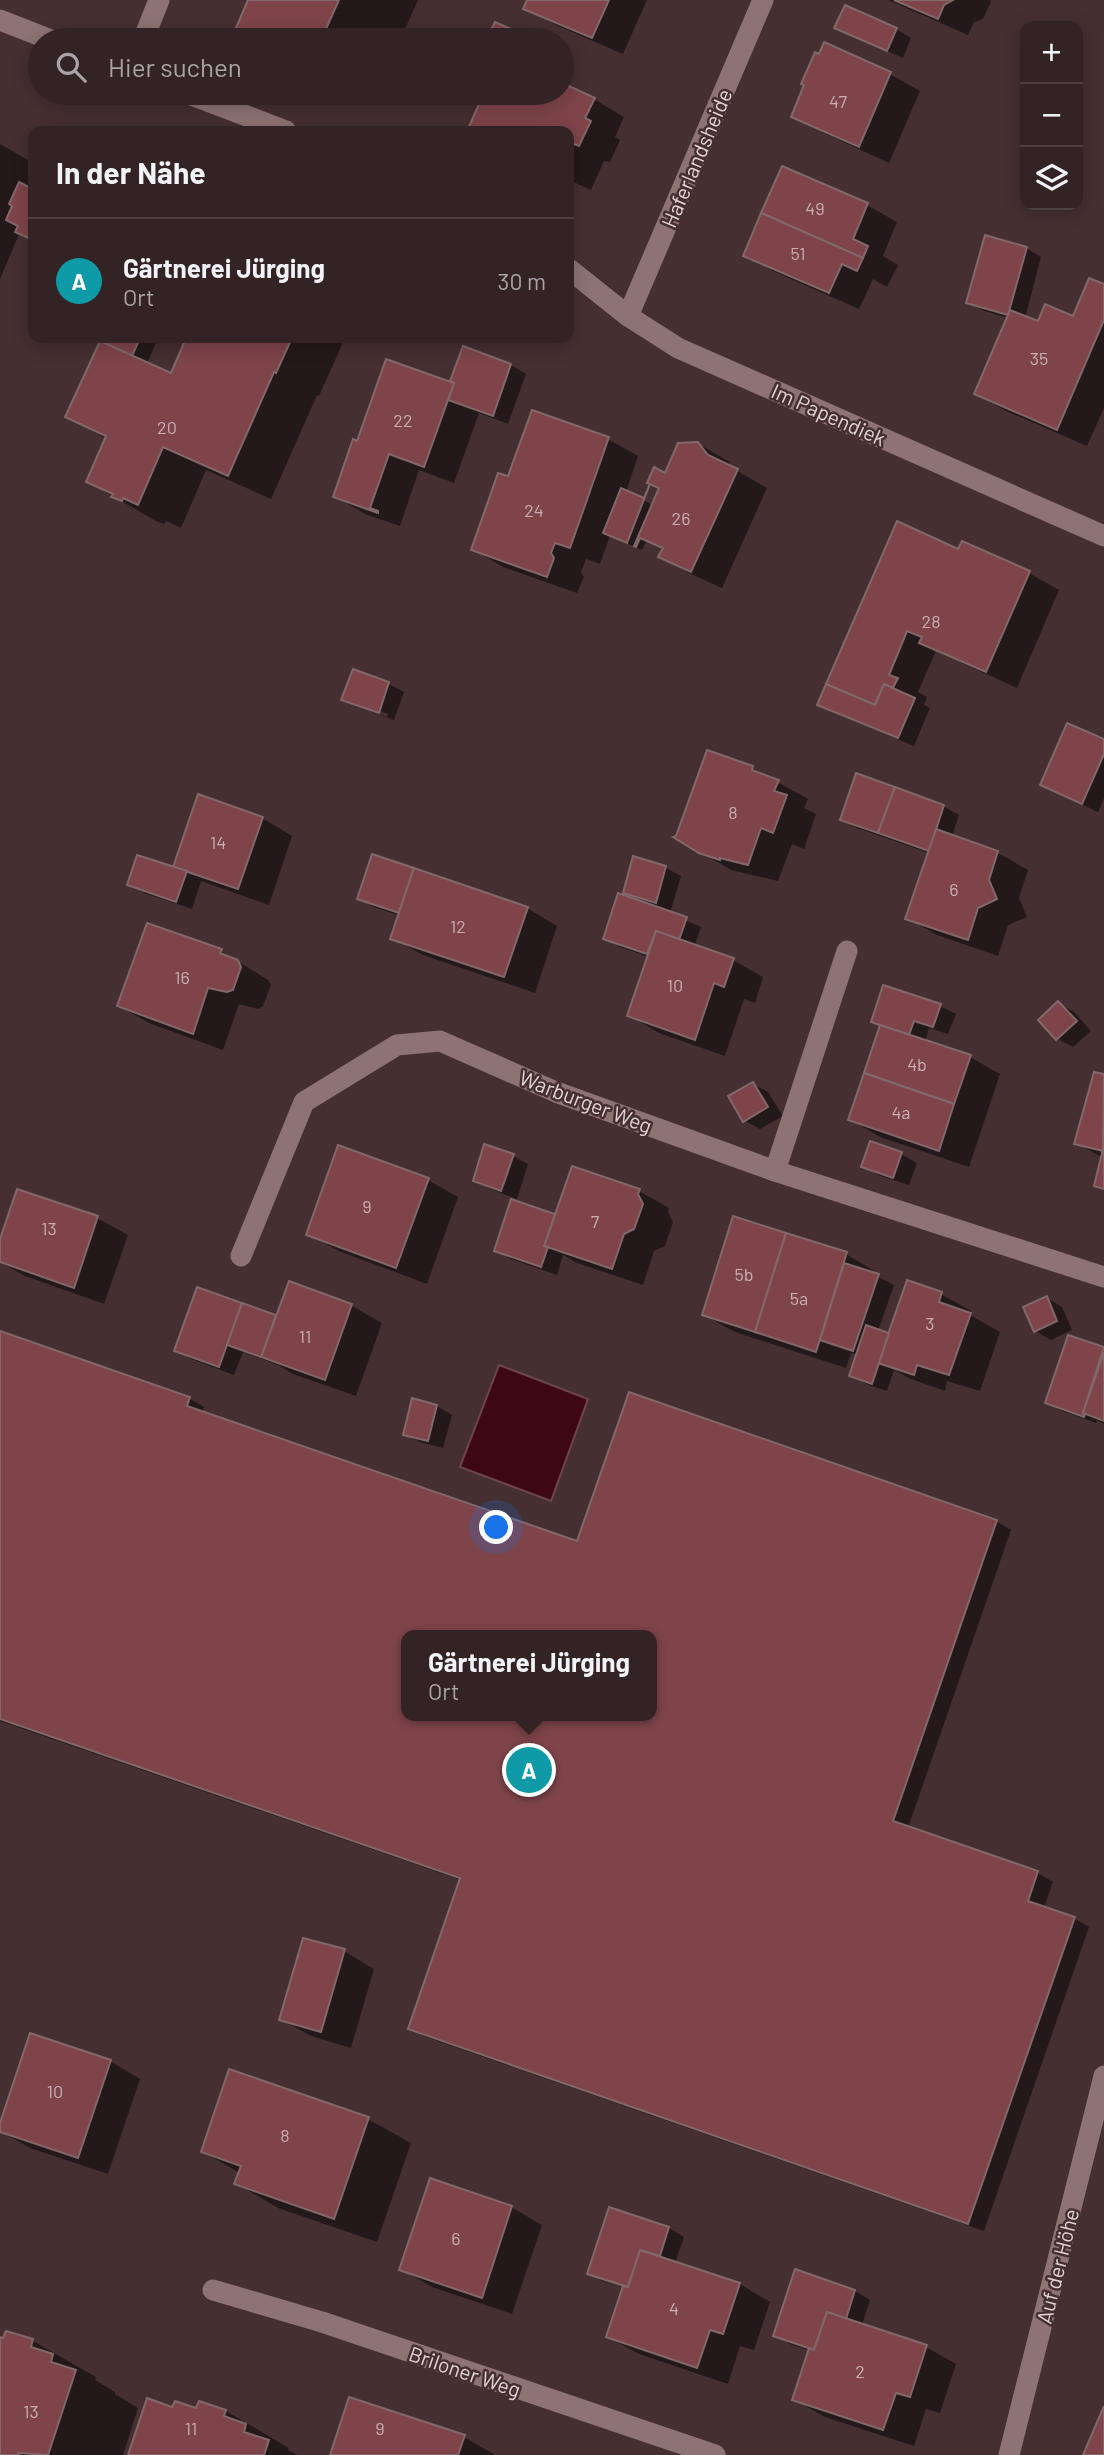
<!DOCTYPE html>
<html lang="de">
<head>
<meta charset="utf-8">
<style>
  body { margin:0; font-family:Barlow,sans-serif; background:#3c2b2d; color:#f1f3f6 }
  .controls { position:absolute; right:21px; top:21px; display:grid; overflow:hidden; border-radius:14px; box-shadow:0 4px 18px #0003 }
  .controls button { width:63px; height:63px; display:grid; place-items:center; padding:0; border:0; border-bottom:2px solid #4e4042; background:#342325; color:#f1f3f6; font:35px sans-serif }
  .you { position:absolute; left:497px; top:1528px; width:24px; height:24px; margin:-18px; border:5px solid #fff; border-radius:50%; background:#1a73e8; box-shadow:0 0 0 10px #1a73e833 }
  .badge { display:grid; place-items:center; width:46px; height:46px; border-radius:50%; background:#8abfa5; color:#fff; font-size:23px; font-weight:700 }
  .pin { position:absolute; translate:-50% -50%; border:4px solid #fff; box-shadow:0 2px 7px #0006 }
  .popup { position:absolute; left:401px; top:1630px; width:256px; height:91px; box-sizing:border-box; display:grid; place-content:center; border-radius:14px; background:#342325; filter:drop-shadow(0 2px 5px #0005); font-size:23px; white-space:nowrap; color:#a9a4a7 }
  .popup b { font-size:26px; color:#f1f3f6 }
  .popup::after { content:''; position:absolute; left:50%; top:100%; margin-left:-14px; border:14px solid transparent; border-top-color:#342325 }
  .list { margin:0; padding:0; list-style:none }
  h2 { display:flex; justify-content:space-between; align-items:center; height:91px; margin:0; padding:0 28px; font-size:30px }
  h2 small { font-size:23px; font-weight:400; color:#a9a4a7 }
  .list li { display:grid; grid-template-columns:46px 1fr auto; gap:21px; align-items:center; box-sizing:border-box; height:126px; padding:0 28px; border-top:2px solid #4e4042 }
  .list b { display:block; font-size:26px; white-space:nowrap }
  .list p { margin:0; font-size:23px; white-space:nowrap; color:#a9a4a7 }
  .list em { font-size:23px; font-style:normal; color:#a9a4a7 }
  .icon { flex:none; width:38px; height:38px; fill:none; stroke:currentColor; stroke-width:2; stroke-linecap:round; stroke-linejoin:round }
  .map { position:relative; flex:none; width:1104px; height:2455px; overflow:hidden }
  .search { position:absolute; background:#342325; box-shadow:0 4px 18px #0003; left:28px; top:28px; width:546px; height:77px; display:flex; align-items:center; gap:18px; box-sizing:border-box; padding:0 24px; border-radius:38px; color:#a9a4a7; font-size:26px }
  .panel { position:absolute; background:#342325; box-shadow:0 4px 18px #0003; left:28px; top:126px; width:546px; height:217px; border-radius:14px }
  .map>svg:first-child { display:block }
</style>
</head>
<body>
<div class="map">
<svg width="1104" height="2455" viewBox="0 0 1104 2455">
  <rect width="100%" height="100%" fill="#452f31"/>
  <path fill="#3d0813" stroke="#6e454d" stroke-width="2" d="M499 1365 588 1399 551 1501 460 1467Z"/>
  <g fill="#0007" fill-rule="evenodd">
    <path d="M250 0H418L400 40H262L238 27Z"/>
    <path d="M529 0H647L623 54 556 25 525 8Z"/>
    <path d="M888 0H990L991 2 983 19 974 22 968 35Z"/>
    <path d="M896 29 911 38 903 58 852 36Z"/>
    <path d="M825 45 890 74 920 91 889 163 824 133 793 116Z"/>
    <path d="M562 85 594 99 624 117 615 137 620 140 610 162 604 161 591 190 569 180V131H469L485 93H562Z"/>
    <path d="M0 144 33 163V240L20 232 0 279Z"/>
    <path d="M783 168 867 205 897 222 883 256 898 265 887 287 873 279 859 309 775 272 745 255Z"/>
    <path d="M1026 248 1041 257 1025 318 1038 324 1074 319 1104 286V408L1087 446 1006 411 976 394 1008 318 984 311 968 302Z"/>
    <path d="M103 338H158L147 364 172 376 188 338H345L319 396 317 395 271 499 206 470 181 528 166 521 164 524 156 521 88 482 107 439 67 416Z"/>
    <path d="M464 348 511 365 526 374 508 424 479 413 454 483 419 470 400 526 365 514 335 496 358 443 451 384Z"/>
    <path d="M608 439 638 456 626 492 653 505 666 475 697 443 728 461 734 469 767 488 722 588 691 574 661 557 664 550 647 540 642 550 610 536 600 564 586 559 581 572 584 577 577 593 503 567 473 549 509 479Z"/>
    <path d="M959 551 1029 573 1059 590 1017 688 936 651 918 692 927 697 924 705 930 708 914 746 835 713 819 704Z"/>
    <path d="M354 671 389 684 404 692 394 720 358 707 387 717 388 714 357 703V707L344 699Z"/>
    <path d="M1104 741V798L1098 812 1042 785Z"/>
    <path d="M752 768 808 799 804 808 816 814 804 849 792 844 778 881 731 870 700 852Z"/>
    <path d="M943 806 959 815 952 836 998 853 1028 870 1019 898 1027 917 1008 925 998 956 937 935 907 918 929 853 857 828 842 819Z"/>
    <path d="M262 818 292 836 269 905 201 881 192 909 144 893 129 884 174 869Z"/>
    <path d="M635 858 666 868 681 876 670 913 701 927 694 947 733 960 763 977 755 1003 744 999 725 1056 659 1033 629 1015 649 957 620 947 605 938 639 900 625 892Z"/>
    <path d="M359 898 527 908 557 926 535 993 423 955 392 938 400 916 374 907Z"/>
    <path d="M148 925 221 951 268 980 271 985 263 1006 258 1009 239 1004 223 1050 149 1023 119 1006Z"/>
    <path d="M1058 1003 1074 1012 1091 1031 1073 1047 1058 1039Z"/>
    <path d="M940 1006 956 1014 948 1034 929 1028 925 1042 970 1057 1000 1074 969 1167 880 1137 850 1119 881 1026Z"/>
    <path d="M1095 1074 1104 1076V1190L1096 1185 1103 1158 1076 1143Z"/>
    <path d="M753 1084 768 1092 783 1116 760 1129 745 1121Z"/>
    <path d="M871 1143 901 1154 917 1163 909 1185 878 1175 863 1166Z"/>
    <path d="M513 1156 528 1164 517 1199 490 1189 475 1180Z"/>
    <path d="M428 1180 458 1197 427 1284 339 1251 308 1234Z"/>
    <path d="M639 1191 669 1208 668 1212 673 1222 665 1246 654 1251 643 1285 577 1263 563 1255 557 1275 511 1259 496 1250 513 1201 556 1216Z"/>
    <path d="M97 1218 128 1235 104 1304 25 1276 0 1262V1244Z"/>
    <path d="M846 1254 876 1272 875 1275 894 1285 878 1331 890 1335 941 1294 971 1311 970 1315 1000 1332 980 1391 947 1381 945 1391 911 1379 894 1370 887 1391 866 1384 851 1375 858 1355 851 1353 846 1368 735 1332 704 1315Z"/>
    <path d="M290 1283 352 1306 382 1323 356 1396 293 1374 278 1365 243 1352 234 1375 191 1359 176 1350 198 1289 277 1318Z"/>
    <path d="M1047 1298 1062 1307 1072 1330 1051 1340 1035 1331Z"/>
    <path d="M0 1333 189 1398 204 1407 202 1413 578 1544 996 1521 1011 1530 908 1828 1038 1873 1053 1882 1044 1908 1074 1918 1089 1927 984 2231 426 2037 410 2029 461 1880 0 1721ZM406 1635H652V1716H406Z"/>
    <path d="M1069 1337 1104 1349V1424L1097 1420 1096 1423 1062 1411 1047 1403Z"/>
    <path d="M437 1406 452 1415 443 1448 420 1442 405 1434Z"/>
    <path d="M344 1951 374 1969 351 2048 311 2036 281 2019Z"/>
    <path d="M110 2061 140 2079 108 2174 30 2148 0 2131V2129Z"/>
    <path d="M368 2119 411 2143 377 2242 278 2208 236 2183 240 2173 203 2152Z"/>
    <path d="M511 2207 542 2225 512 2314 432 2287 401 2269Z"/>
    <path d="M669 2228 684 2237 675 2263 740 2284 770 2302 754 2350 740 2346 728 2384 639 2354 608 2337 624 2288 604 2282 589 2273ZM603 2277 636 2288 635 2292 603 2281Z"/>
    <path d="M796 2271 855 2291 870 2300 862 2325 926 2347 956 2364 940 2413 926 2409 914 2446 825 2417 795 2400 810 2351 790 2344 775 2335Z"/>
    <path d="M7 2333 33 2341 96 2377 95 2380 115 2392V2394L138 2408 123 2455H0V2339L4 2340Z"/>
    <path d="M200 2403 226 2411 289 2448 288 2450 297 2455H130L173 2409 197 2411Z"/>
    <path d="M464 2437 495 2455H332Z"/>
  </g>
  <g fill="#7e444a" stroke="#82686a" stroke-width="2" fill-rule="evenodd">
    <path d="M248 0H339L321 40H265L236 28Z"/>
    <path d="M527 0H609L592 38 523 9Z"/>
    <path d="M894 0H953L944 5 938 19Z"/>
    <path d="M845 5 897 28 887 51 834 28Z"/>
    <path d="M495 22 536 40H486Z"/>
    <path d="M824 42 891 72 859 147 791 117 804 85 801 84 815 52 819 54Z"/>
    <path d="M562 83 595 98 585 118 591 121 579 146 574 144 569 156V131H467L484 93H562Z"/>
    <path d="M782 166 868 203 853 239 868 246 863 258 761 213Z"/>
    <path d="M19 182 33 189V240L15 232 18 226 6 220 12 206 9 204Z"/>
    <path d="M761 213 863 258 857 271 842 264 829 293 743 256Z"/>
    <path d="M985 235 1027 247 1008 315 966 303Z"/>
    <path d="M1089 278 1104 284V320L1057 430 974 394 1010 310 1038 321 1045 304 1073 316Z"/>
    <path d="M101 338H140L132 356 100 341Z"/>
    <path d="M186 338H292L276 373 274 372 228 476 163 447 138 505 123 498 122 501 111 497 113 494 86 482 106 436 65 417 100 341 171 373Z"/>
    <path d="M463 346 511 364 493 416 448 400 454 383 450 381Z"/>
    <path d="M386 359 454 383 424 467 389 454 370 508 378 511V513L333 497 353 439 357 441Z"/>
    <path d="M532 410 609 437 570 548 555 543 551 553 554 558 547 577 471 550 498 473 508 476Z"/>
    <path d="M698 442 708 455 738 469 691 572 658 557 663 548 640 538 636 547 634 546 659 488 647 483 654 467 665 473 678 443Z"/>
    <path d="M650 484 627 543 603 533 621 488 644 498Z"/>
    <path d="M897 521 958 549 962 541 1030 571 986 672 919 643 922 637 907 631 889 675 898 678 893 688 884 684 875 705 826 684Z"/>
    <path d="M353 669 389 682 379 713 341 700Z"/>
    <path d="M826 684 875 705 884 684 915 698 898 738 817 705Z"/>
    <path d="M1067 723 1104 739V754L1082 804 1040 785Z"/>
    <path d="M707 750 753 766 752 770 779 780 774 791 787 795 773 833 761 828 748 865 720 858V860L699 853 673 837 676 836Z"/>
    <path d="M856 773 895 787 878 833 840 820Z"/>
    <path d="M895 787 944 805 929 851 878 833Z"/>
    <path d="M198 794 263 817 238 889 173 867Z"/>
    <path d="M936 829 998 851 989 880 997 899 978 908 968 940 905 919Z"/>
    <path d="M372 854 414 868 399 913 357 899Z"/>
    <path d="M137 855 187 871 176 902 127 885Z"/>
    <path d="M633 856 666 866 656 903 623 893Z"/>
    <path d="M414 868 528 907 504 977 390 939Z"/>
    <path d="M618 893 687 917 679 940 656 931 647 954 603 939Z"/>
    <path d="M147 923 222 949 220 953 238 960 241 967 233 990 227 992 208 988 193 1034 117 1006Z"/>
    <path d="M656 931 734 958 724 987 714 983 695 1040 627 1016Z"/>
    <path d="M883 985 941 1004 933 1027 914 1021 909 1035 871 1022Z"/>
    <path d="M1058 1001 1077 1021 1056 1040 1038 1020Z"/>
    <path d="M880 1025 971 1055 954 1104 864 1073Z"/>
    <path d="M1094 1072 1104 1074 1103 1151 1074 1144Z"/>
    <path d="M864 1073 954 1104 939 1151 848 1120Z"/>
    <path d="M753 1082 768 1107 743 1122 728 1096Z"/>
    <path d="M870 1141 902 1152 893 1178 861 1167Z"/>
    <path d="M484 1144 514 1154 501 1191 473 1181Z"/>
    <path d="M338 1145 429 1178 396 1268 306 1235Z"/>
    <path d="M1103 1149H1104V1189L1094 1186Z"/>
    <path d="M572 1166 640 1189 638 1194 643 1204 634 1229 624 1234 612 1269 544 1246Z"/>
    <path d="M17 1189 98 1216 74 1288 0 1262V1239Z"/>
    <path d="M511 1199 555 1214 544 1246 548 1247 541 1267 494 1251Z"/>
    <path d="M733 1216 786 1233 755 1332 702 1315Z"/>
    <path d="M786 1233 847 1252 816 1352 755 1332Z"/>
    <path d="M844 1263 879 1274 853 1351 820 1340Z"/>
    <path d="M907 1280 942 1292 939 1302 971 1313 949 1375 917 1365 914 1375 878 1363Z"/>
    <path d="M289 1281 352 1304 325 1380 261 1357Z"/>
    <path d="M197 1287 242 1303 219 1367 174 1351Z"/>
    <path d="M1047 1296 1057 1321 1034 1332 1023 1307Z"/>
    <path d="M242 1303 276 1315 261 1357 227 1345Z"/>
    <path d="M866 1325 889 1333 872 1384 849 1376Z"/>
    <path d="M0 1331 190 1397 187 1406 577 1541 629 1392 997 1520 893 1821 1038 1871 1028 1901 1075 1917 968 2224 408 2029 460 1878 0 1719ZM406 1635H652V1716H406Z"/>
    <path d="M1068 1335 1104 1347 1083 1413 1085 1414 1084 1417 1045 1403Z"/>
    <path d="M1104 1352V1421L1083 1413Z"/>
    <path d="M412 1398 437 1405 428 1441 403 1435Z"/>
    <path d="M303 1938 345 1949 321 2032 279 2020Z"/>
    <path d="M30 2033 111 2060 78 2158 0 2132V2123Z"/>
    <path d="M229 2069 369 2117 334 2219 234 2184 241 2166 201 2152Z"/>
    <path d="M430 2178 512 2206 482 2298 399 2270Z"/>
    <path d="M609 2207 669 2227 660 2256 640 2250 628 2287 587 2274Z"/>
    <path d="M640 2250 740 2283 723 2334 710 2330 697 2368 606 2337 623 2286 628 2287Z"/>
    <path d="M795 2269 855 2290 846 2319 827 2312 814 2350 773 2336Z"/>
    <path d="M827 2312 927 2345 910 2397 896 2393 883 2430 792 2400 809 2348 814 2350Z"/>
    <path d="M6 2331 33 2339 31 2347 53 2354 51 2362 76 2370 48 2455 19 2453 18 2455H0V2337L3 2338Z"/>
    <path d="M349 2397 465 2435 458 2455H330Z"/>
    <path d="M147 2398 172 2407 175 2401 196 2408 199 2401 226 2410 224 2416 246 2424 244 2432 269 2440 264 2455H128Z"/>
    <path d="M1104 2406V2455H1083Z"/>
  </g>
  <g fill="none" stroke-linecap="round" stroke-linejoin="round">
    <g stroke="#8d7374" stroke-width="21">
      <path d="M0 20 51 40"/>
      <path d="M143 40 159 0"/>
      <path d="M186 93 286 131"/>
      <path d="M569 269 628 316 678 348 1104 536"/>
      <path d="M628 316 763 0"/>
      <path d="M775 1171 847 951"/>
      <path d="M241 1256 304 1102 397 1045 440 1041 556 1092 775 1171 1104 1277"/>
      <path d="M213 2290 322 2322 715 2455"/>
      <path d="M1009 2455 1104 2076"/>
    </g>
  </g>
  <g text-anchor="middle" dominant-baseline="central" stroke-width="5" stroke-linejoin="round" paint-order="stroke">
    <g font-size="18" fill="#c8aeb1">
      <text x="838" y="101">47</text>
      <text x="815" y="208">49</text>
      <text x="798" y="253">51</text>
      <text x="1039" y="358">35</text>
      <text x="403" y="420">22</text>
      <text x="167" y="427">20</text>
      <text x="534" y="510">24</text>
      <text x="681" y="518">26</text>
      <text x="931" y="621">28</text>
      <text x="733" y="812">8</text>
      <text x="218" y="842">14</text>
      <text x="954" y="889">6</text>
      <text x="458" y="926">12</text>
      <text x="182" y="977">16</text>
      <text x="675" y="985">10</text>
      <text x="917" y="1064">4b</text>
      <text x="901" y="1112">4a</text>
      <text x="367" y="1206">9</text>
      <text x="595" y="1221">7</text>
      <text x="49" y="1228">13</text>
      <text x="744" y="1274">5b</text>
      <text x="799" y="1298">5a</text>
      <text x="930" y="1323">3</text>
      <text x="305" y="1336">11</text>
      <text x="55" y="2091">10</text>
      <text x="285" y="2135">8</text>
      <text x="456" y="2238">6</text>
      <text x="674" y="2308">4</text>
      <text x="860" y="2371">2</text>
      <text x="31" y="2411">13</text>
      <text x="191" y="2428">11</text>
      <text x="380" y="2428">9</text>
    </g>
    <g font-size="21" fill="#e1d2d3" stroke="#452f31">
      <text transform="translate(696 158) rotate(-67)">Haferlandsheide</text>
      <text transform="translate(829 414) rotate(24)">Im Papendiek</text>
      <text transform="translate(586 1101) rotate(21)">Warburger Weg</text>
      <text transform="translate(1057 2266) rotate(-76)">Auf der Höhe</text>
      <text transform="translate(465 2371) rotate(19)">Briloner Weg</text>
    </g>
  </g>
</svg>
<div class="controls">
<button>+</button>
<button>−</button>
<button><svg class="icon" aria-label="layers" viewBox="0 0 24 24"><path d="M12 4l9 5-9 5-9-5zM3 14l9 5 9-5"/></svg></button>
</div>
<div class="you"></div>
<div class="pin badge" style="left:529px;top:1770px;background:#0f9aa8">A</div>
<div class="popup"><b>Gärtnerei Jürging</b>Ort</div>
<div class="search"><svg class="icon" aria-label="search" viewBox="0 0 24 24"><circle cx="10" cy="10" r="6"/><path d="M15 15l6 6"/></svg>Hier suchen</div>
<section class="panel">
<h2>In der Nähe<small></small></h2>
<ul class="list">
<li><span class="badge" style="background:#0f9aa8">A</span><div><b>Gärtnerei Jürging</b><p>Ort</p></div><em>30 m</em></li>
</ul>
</section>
</div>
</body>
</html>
